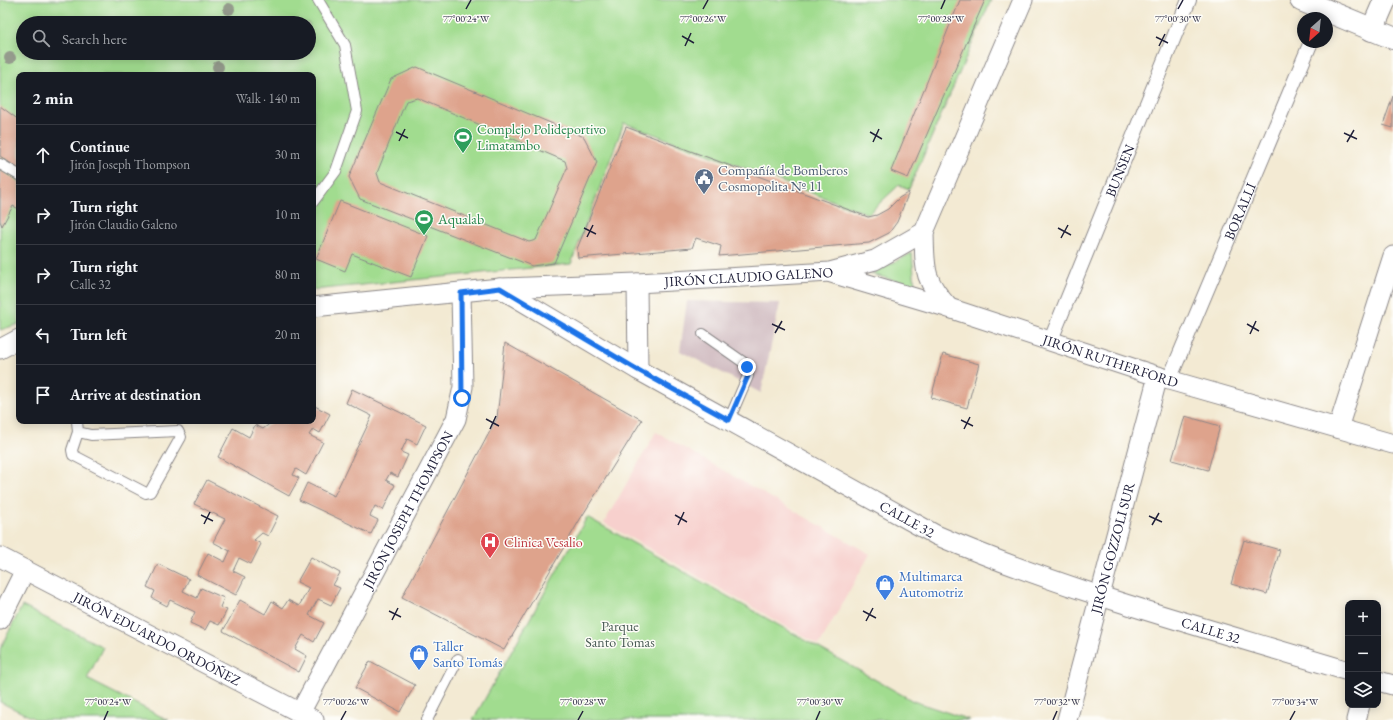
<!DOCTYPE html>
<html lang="en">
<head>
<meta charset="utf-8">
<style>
  body { margin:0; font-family:"EB Garamond",serif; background:#242831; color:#f1f3f6 }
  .controls { position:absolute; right:12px; bottom:12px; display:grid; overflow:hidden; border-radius:8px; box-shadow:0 2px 10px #0003 }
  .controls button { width:36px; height:36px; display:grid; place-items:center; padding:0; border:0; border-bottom:1px solid #363941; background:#171b24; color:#f1f3f6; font:20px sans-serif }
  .compass { position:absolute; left:1297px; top:12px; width:36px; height:36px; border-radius:50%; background:#171b24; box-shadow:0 2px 10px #0003; rotate:207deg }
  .stop { position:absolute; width:12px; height:12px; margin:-9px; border:3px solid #1a73e8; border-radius:50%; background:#fff }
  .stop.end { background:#1a73e8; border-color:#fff; box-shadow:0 1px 4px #0008 }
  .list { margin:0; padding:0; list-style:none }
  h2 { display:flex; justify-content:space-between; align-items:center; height:52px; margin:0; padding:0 16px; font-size:17px }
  h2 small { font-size:13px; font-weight:400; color:#9ea1a6 }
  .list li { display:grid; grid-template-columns:26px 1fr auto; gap:12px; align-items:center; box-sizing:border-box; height:60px; padding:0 16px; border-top:1px solid #363941 }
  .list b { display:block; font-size:15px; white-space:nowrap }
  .list p { margin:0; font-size:13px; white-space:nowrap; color:#9ea1a6 }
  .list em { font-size:13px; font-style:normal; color:#9ea1a6 }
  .icon { flex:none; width:22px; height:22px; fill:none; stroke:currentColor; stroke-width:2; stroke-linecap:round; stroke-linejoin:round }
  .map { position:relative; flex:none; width:1393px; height:720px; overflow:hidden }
  .search { position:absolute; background:#171b24; box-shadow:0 2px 10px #0003; left:16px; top:16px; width:300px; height:44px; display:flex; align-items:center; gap:10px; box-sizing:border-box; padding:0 14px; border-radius:22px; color:#9ea1a6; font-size:15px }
  .panel { position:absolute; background:#171b24; box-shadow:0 2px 10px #0003; left:16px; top:72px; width:300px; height:352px; border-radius:8px }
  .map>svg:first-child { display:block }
</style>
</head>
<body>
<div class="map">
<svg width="1393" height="720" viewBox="0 0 1393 720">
  <rect width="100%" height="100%" fill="#fdfcf7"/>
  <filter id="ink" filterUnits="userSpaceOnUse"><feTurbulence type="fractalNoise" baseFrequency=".025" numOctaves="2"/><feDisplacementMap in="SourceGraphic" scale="8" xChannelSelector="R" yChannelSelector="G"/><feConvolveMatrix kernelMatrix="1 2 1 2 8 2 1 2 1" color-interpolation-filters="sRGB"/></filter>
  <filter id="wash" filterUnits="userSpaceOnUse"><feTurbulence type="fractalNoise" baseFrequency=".012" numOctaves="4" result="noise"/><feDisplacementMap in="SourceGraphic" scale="16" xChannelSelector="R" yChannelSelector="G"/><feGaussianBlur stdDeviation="0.9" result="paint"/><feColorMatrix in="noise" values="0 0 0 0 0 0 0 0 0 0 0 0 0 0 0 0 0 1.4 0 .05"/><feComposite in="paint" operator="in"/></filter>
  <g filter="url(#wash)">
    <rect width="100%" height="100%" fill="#f3ead3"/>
    <path fill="#f7d0cd" d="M656 432 870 554 819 645 604 523Z"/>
    <path fill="#d2bec3" d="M687 301 780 303 761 393 680 351Z"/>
    <g fill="#a1dc8f" stroke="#627f65" fill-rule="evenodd">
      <path d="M0 0H991L909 189 899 185 868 214 624 123 571 264 313 290V75H19V324L0 330ZM23 23H309V53H23Z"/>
      <path d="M912 253 915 286 871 274Z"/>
      <path d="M587 517 913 701 970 720H473Z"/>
      <path d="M22 606 103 647 87 679 168 720H37L0 702V649Z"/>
    </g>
    <g id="blocks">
      <g fill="#dea38c" fill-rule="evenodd">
        <path d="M960 0H985L908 178 891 171Z"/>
        <path d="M417 67 584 137 597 162 554 263 532 266 360 199 349 177 391 79ZM417 98 565 161 567 168 536 240 529 242 380 182 377 173 406 101Z"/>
        <path d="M1393 96V128L1383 125Z"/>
        <path d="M0 106 19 120V169L0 156Z"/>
        <path d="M626 127 868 217 877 215 888 209 899 198 909 192 897 222 889 233 869 243 719 256 721 246 696 238 692 248 578 258 577 249Z"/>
        <path d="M0 169 19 182V209L13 206 2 226 0 221Z"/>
        <path d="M340 201 428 236 411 277 352 254 345 271 316 259Z"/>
        <path d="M505 343 642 420 579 521 504 650 402 597 497 418Z"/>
        <path d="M943 354 979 364 967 408 931 398Z"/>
        <path d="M352 389 426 425 417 444 407 439 401 452 408 455 398 477 390 473 386 480 395 485 383 510 375 506 370 516 378 520 371 534 299 500 307 483 334 496 372 416 346 403Z"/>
        <path d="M313 405 330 414 320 433 313 429 309 435 323 442 306 475 296 469 293 475 299 478 289 496 218 457 233 428 249 437 255 425 263 429 273 421H280L287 425 290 421H313Z"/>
        <path d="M1185 416 1220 426 1208 470 1172 460Z"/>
        <path d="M207 480 278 516 268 536 262 533 254 540 261 544 251 564 239 558 233 571 245 577 236 595 197 575 208 553 225 562 230 551 213 542 225 519 194 504Z"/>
        <path d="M1244 540 1280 550 1267 594 1231 584Z"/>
        <path d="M311 557 340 573 333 585 340 588 331 605 318 599 309 615 324 623 314 642 303 635 295 649 307 656 299 672 223 631 240 600 265 614 272 601 283 608 288 600 299 606 309 588 297 582Z"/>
        <path d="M158 564 189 579 183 591 197 598 201 588 224 598 220 607 227 610 219 625 210 621 205 630 190 623 195 612 170 600 167 606 152 598 155 591 147 587Z"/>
        <path d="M370 661 415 685 400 712 355 688Z"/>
      </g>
    </g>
  </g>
  <g filter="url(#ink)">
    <use href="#blocks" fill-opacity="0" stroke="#8a8687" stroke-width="1"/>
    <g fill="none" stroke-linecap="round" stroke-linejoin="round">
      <g stroke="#8a8687" stroke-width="12">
        <g id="service">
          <path d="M0 164 19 175"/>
          <path d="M313 202 336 171 357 111 345 45 318 0"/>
          <path d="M703 334 743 362 748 370V376L729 420"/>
          <path d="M77 421 78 432 72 450 73 455 146 493 150 492 181 437 178 431 91 435 78 432"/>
          <path d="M427 720 458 659"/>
        </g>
      </g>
      <g stroke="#8a8687" stroke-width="16">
        <g id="pedestrian">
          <path id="s1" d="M1050 342 1189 0"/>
          <path id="s2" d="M1169 380 1311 42"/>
        </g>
      </g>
      <g stroke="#8a8687" stroke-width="21">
        <g id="minor">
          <path d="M924 232C925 270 923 279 949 308"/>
          <path id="s3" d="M831 273 949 308 1169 380 1393 444"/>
          <path d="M637 283 638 370"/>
          <path id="s4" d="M500 288 638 370 936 535C1068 592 1210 629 1348 671"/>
          <path id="s5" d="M313 307 500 288 637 283 830 272 875 260 924 232 1023 0"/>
          <path d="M0 349 19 339"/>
          <path d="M1338 428 1393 256"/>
          <path id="s6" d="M0 557 314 720"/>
          <path d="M0 620 25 570"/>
          <path d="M1378 681 1393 685"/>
          <path id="s7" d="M300 713 456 419 463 387 461 293"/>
          <path id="s8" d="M1067 720 1158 376"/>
          <path d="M1356 720 1360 705"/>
        </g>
      </g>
      <g stroke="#8a8687" stroke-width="24">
        <g id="secondary">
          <path d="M1301 0 1393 38"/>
          <path d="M1372 30 1385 0"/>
        </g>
      </g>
      <use href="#service" stroke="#fff" stroke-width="10"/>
      <use href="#pedestrian" stroke="#fff" stroke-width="14"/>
      <use href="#minor" stroke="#fff" stroke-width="19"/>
      <use href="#secondary" stroke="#fff" stroke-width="22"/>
    </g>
    <g fill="#959b8d">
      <circle cx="229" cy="9" r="6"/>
      <circle cx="10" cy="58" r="6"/>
      <circle cx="218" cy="67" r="6"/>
    </g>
  </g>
  <g fill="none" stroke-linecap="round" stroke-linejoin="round" filter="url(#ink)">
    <path stroke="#1a73e8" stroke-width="5" d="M462 398 461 293 500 288 638 370 729 420 748 376 747 367"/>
  </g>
  <path fill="none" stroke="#22223b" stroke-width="1.5" d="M466 9 471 0M703 9 708 0M941 9 945 0M1178 9 1183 0M682 36 694 43M1156 37 1168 43M685 46 691 33M1159 46 1165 34M396 132 408 138M870 132 882 139M1344 133 1357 139M399 141 405 129M873 142 879 129M1347 142 1354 130M584 228 596 234M1058 228 1071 235M587 237 593 225M1061 238 1068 225M772 324 785 330M1247 324 1259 331M775 333 782 321M1250 334 1256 321M486 419 499 426M961 420 973 426M490 429 496 416M964 429 970 417M201 515 213 521M675 515 687 522M1149 516 1162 522M204 524 210 512M678 525 684 512M1152 525 1159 513M389 611 401 617M863 611 876 618M392 620 398 608M866 621 873 608M104 720 108 711M341 720 346 711M578 720 583 711M816 720 820 711M1053 720 1057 711M1290 720 1295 711"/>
  <defs>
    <g id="stadium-pin" transform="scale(1)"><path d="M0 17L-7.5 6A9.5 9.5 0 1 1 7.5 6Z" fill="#2e9e5b" stroke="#fdfcf7"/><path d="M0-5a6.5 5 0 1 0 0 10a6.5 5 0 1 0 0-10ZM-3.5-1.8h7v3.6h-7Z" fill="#fff"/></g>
    <g id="civic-pin" transform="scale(1)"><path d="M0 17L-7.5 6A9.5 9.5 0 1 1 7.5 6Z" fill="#5c6f8a" stroke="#fdfcf7"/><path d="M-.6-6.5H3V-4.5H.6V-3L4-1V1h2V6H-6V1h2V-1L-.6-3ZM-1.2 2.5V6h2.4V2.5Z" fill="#fff"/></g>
    <g id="hospital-pin" transform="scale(1)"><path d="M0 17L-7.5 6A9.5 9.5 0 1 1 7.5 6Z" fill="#e0444e" stroke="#fdfcf7"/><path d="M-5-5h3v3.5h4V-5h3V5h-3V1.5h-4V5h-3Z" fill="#fff"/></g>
    <g id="shop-pin" transform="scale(1)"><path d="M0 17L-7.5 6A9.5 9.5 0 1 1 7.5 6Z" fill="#3f7fe0" stroke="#fdfcf7"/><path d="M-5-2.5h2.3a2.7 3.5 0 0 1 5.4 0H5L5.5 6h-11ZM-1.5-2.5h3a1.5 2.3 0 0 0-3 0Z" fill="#fff"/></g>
  </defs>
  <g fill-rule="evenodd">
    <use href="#stadium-pin" x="463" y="137"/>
    <use href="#civic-pin" x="704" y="178"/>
    <use href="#stadium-pin" x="424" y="219"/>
    <use href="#hospital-pin" x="490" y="542"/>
    <use href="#shop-pin" x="885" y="584"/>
    <use href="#shop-pin" x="419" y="654"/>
  </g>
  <g text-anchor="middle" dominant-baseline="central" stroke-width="3" stroke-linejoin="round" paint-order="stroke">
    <g font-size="14" fill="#27864d" stroke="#fdfcf7" text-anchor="start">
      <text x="477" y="129">Complejo Polideportivo<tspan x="477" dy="16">Limatambo</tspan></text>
      <text x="438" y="219">Aqualab</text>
    </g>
    <g font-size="14" fill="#4e5e75" stroke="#fdfcf7" text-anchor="start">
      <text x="718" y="170">Compañía de Bomberos<tspan x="718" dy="16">Cosmopolita Nº 11</tspan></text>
    </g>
    <g font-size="14" fill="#22223b" stroke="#fdfcf7">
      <text stroke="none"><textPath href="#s1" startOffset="185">BUNSEN</textPath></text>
      <text stroke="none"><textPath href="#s2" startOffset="183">BORALLI</textPath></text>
      <text stroke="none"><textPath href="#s5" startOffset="437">JIRÓN CLAUDIO GALENO</textPath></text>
      <text stroke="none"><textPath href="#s3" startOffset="293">JIRÓN RUTHERFORD</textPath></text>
      <text stroke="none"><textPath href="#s7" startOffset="230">JIRÓN JOSEPH THOMPSON</textPath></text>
      <text stroke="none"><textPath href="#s4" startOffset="468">CALLE 32</textPath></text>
      <text stroke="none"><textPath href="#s8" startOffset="178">JIRÓN GOZZOLI SUR</textPath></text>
      <text stroke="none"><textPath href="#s4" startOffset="792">CALLE 32</textPath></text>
      <text stroke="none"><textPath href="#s6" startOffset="177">JIRÓN EDUARDO ORDÓÑEZ</textPath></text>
    </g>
    <g font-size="14" fill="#be3a42" stroke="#fdfcf7" text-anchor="start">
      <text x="504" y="542">Clinica Vesalio</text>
    </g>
    <g font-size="14" fill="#366cbe" stroke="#fdfcf7" text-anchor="start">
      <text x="899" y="576">Multimarca<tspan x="899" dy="16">Automotriz</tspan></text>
      <text x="433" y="646">Taller<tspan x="433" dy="16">Santo Tomás</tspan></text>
    </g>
    <g font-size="14" fill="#485a54" stroke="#fdfcf7">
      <text x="620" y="626">Parque<tspan x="620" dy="16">Santo Tomas</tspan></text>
    </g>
  </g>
  <g font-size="10" text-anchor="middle" fill="#22223b" stroke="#fdfcf7" stroke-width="3" stroke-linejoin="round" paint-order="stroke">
    <text x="466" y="22">77°00'24"W</text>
    <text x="703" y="22">77°00'26"W</text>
    <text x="941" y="22">77°00'28"W</text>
    <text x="1178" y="22">77°00'30"W</text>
    <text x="108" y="705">77°00'24"W</text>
    <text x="346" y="705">77°00'26"W</text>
    <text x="583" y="705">77°00'28"W</text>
    <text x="820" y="705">77°00'30"W</text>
    <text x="1057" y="705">77°00'32"W</text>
    <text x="1295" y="705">77°00'34"W</text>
  </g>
</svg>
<div class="controls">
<button>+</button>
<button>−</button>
<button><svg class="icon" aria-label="layers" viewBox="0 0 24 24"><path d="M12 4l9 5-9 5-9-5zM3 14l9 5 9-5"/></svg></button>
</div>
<svg class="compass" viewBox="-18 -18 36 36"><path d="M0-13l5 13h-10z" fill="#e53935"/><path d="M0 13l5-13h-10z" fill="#9ea1a6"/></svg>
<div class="stop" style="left:462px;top:398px"></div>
<div class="stop end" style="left:747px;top:367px"></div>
<div class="search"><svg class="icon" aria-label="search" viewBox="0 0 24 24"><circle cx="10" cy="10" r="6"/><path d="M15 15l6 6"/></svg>Search here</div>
<section class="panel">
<h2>2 min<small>Walk · 140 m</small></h2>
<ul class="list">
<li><svg class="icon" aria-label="ahead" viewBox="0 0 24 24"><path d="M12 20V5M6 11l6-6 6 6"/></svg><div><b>Continue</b><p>Jirón Joseph Thompson</p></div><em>30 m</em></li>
<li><svg class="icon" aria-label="right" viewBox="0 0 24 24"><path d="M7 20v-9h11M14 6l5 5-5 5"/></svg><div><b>Turn right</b><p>Jirón Claudio Galeno</p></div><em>10 m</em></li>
<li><svg class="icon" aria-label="right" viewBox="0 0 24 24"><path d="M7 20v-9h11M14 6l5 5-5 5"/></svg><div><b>Turn right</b><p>Calle 32</p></div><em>80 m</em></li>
<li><svg class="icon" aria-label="left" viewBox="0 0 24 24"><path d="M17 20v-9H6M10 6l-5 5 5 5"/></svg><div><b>Turn left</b></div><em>20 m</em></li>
<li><svg class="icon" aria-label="arrive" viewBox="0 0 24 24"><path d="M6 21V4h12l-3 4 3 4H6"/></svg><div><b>Arrive at destination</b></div></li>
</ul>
</section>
</div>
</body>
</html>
